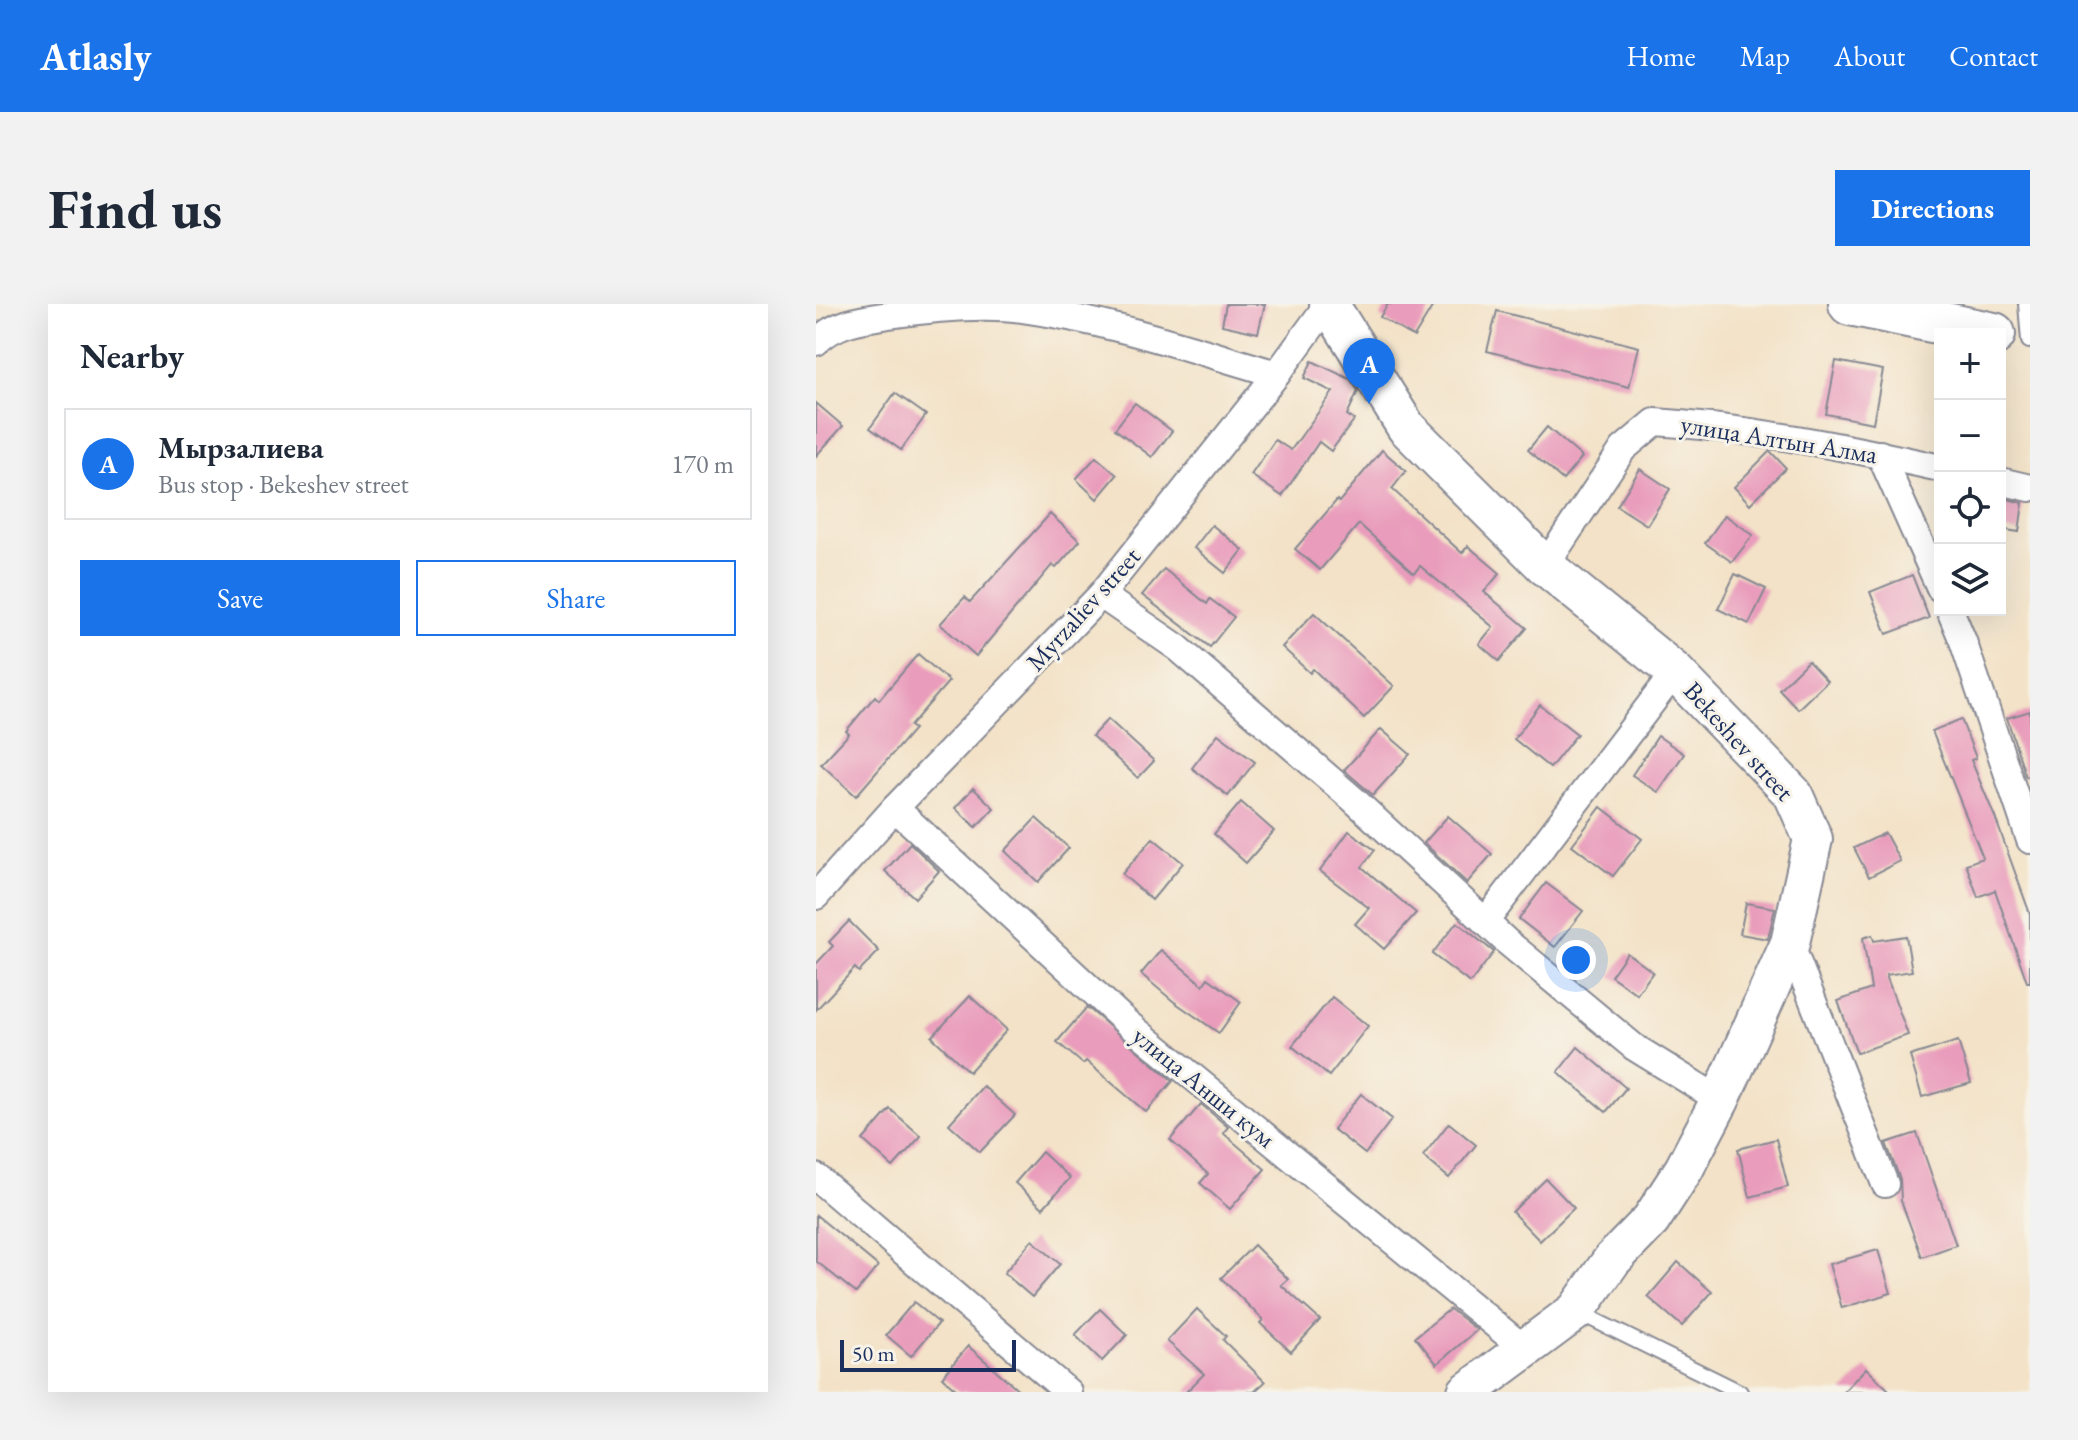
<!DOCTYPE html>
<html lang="en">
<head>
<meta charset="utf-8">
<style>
  body { margin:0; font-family:"EB Garamond",serif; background:#f2f2f3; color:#1f2937 }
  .controls { position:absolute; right:24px; top:24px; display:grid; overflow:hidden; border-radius:0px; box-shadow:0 8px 32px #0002 }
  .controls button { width:72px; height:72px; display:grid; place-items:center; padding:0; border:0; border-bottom:2px solid #e0e1e3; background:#fff; color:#1f2937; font:40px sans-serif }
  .scale { position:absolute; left:24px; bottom:20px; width:176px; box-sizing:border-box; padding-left:8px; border:4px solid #1b2f5e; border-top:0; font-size:22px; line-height:28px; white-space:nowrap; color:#1b2f5e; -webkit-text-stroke:6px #f7f3e8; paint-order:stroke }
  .you { position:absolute; left:760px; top:656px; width:28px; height:28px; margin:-20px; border:6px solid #fff; border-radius:50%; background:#1a73e8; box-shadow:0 0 0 12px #1a73e833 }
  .badge { display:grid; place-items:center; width:52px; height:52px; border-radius:50%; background:#1a73e8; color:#fff; font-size:26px; font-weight:700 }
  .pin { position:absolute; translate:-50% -66px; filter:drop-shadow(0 2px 4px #0008) }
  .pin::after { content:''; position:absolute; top:42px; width:28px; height:24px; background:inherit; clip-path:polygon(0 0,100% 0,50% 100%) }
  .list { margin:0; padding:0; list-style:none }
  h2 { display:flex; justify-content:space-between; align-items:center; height:104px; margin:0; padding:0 32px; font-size:34px }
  h2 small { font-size:26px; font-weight:400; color:#747a83 }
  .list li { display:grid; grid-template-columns:52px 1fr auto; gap:24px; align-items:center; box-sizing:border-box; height:112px; margin:0 16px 16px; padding:0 16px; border:2px solid #e0e1e3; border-radius:0px }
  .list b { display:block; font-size:30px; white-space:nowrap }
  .list p { margin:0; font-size:26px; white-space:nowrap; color:#747a83 }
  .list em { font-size:26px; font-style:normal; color:#747a83 }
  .actions { display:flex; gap:16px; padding:24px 32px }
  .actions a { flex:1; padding:18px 0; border:2px solid #1a73e8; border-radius:0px; text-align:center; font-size:28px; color:#1a73e8 }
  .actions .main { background:#1a73e8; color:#fff }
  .icon { flex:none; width:44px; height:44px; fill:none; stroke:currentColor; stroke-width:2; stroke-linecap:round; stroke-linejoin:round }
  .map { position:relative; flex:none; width:1214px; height:1088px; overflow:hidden; border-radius:0px }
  header { display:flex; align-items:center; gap:48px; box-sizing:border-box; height:112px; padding:0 40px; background:#1a73e8; color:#fff }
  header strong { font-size:38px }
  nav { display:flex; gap:44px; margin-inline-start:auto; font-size:28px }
  .intro { display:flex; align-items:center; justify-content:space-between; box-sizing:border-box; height:192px; padding:0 48px }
  h1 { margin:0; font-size:56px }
  .button { padding:20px 36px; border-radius:0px; background:#1a73e8; color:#fff; font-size:28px; font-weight:700 }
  main { display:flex; gap:48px; padding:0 48px }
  aside { flex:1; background:#fff; border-radius:0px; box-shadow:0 8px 32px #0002 }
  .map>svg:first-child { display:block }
</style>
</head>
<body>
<header>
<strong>Atlasly</strong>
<nav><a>Home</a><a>Map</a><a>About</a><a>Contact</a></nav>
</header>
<div class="intro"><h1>Find us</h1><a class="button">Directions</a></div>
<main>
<aside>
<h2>Nearby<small></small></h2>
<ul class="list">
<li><span class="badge">A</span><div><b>Мырзалиева</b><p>Bus stop · Bekeshev street</p></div><em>170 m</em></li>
</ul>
<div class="actions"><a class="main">Save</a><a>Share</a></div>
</aside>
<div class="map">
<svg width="1214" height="1088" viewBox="0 0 1214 1088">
  <rect width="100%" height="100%" fill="#f7f3e8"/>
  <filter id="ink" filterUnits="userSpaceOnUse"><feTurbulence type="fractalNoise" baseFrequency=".0125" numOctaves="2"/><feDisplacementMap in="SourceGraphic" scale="16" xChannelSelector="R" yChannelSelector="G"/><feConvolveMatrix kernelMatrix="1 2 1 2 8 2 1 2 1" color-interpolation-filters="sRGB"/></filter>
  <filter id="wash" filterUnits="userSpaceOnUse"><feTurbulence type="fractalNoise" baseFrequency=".006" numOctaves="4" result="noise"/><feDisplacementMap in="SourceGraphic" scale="32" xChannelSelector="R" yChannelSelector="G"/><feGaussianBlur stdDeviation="1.8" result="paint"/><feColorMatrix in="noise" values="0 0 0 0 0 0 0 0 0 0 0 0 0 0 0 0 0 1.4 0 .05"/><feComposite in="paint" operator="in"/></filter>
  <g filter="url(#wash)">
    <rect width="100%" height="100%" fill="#f3e2c7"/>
    <g id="blocks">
      <g fill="#e99cbb">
        <path d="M410 0H449L442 29 406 21Z"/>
        <path d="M572 0H618L598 33 564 13Z"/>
        <path d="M681 7 823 43 813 83 671 47Z"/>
        <path d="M496 57 534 75 542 87 531 111 538 116 515 147 503 138 466 192 435 171 459 136 475 146 517 88 488 74Z"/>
        <path d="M1020 57 1067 66 1057 119 1010 110Z"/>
        <path d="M79 89 110 111 85 146 54 124Z"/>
        <path d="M0 99 27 122 0 152Z"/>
        <path d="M319 99 356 127 336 153 299 125Z"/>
        <path d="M731 123 766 153 747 176 712 146Z"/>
        <path d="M566 146 590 167 576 185 646 249 652 242 684 269 668 288 711 324 683 357 663 340 677 323 604 262 598 269 543 220 504 266 479 245 521 196 523 198Z"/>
        <path d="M954 147 970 164 934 200 918 183Z"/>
        <path d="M280 153 301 171 281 195 260 175Z"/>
        <path d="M824 165 854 185 831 221 801 202Z"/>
        <path d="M1184 193 1207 199 1203 228 1184 225Z"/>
        <path d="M234 210 264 237 240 264 236 261 160 352 124 320 149 293 154 298Z"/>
        <path d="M909 211 937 231 916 258 889 239Z"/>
        <path d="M396 221 427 246 409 269 378 244Z"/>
        <path d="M348 265 391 300 394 295 418 313 394 343 326 291Z"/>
        <path d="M919 270 950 285 933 320 902 305Z"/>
        <path d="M1096 271 1113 314 1071 330 1054 288Z"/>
        <path d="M498 309 578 382 548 414 497 365 494 369 466 343Z"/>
        <path d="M102 350 133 377 94 422 98 425 40 492 5 460 33 430 30 427 59 392 63 396Z"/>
        <path d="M992 357 1011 377 982 405 963 385Z"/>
        <path d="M724 401 761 430 734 464 698 435Z"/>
        <path d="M1214 407V472L1210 473 1191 414Z"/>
        <path d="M292 415 338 457 322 474 276 432Z"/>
        <path d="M1145 415 1160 454 1155 456 1179 513 1214 610V678H1211L1179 586 1162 593 1150 560 1167 554 1116 427Z"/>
        <path d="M565 425 594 450 557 491 528 466Z"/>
        <path d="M402 430 439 458 412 492 376 464Z"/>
        <path d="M842 432 868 450 842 488 816 471Z"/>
        <path d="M157 484 178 504 160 523 139 504Z"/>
        <path d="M425 498 458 527 430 559 398 530Z"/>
        <path d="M785 503 826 535 797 572 756 541Z"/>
        <path d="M632 512 676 550 651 579 608 539Z"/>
        <path d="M220 514 253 544 222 578 189 547Z"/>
        <path d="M533 527 559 546 546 563 600 609 568 645 539 620 553 604 504 567Z"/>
        <path d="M1069 529 1084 557 1053 573 1038 544Z"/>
        <path d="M337 534 367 559 336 596 306 570Z"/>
        <path d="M94 539 123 567 99 594 69 567Z"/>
        <path d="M730 579 767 607 739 643 703 615Z"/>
        <path d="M930 599 959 604 952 635 924 630Z"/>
        <path d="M33 617 63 647 43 668 39 664 0 706V660L17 642 13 638Z"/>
        <path d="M641 618 678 648 654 679 616 650Z"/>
        <path d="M1056 631 1058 637 1090 632 1096 667 1070 671 1092 731 1041 749 1022 697 1055 685 1047 634Z"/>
        <path d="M345 646 387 681 392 674 425 698 403 729 357 697 325 670Z"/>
        <path d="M811 649 837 668 821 690 795 672Z"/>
        <path d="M154 692 191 726 153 768 116 733Z"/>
        <path d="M516 693 552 722 513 772 476 742Z"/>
        <path d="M271 703 357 777 330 808 270 757 267 760 241 738Z"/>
        <path d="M1142 737 1155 779 1106 793 1094 752Z"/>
        <path d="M762 743 810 784 790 808 742 768Z"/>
        <path d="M167 782 199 811 164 848 133 820Z"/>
        <path d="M545 790 576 815 549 850 517 825Z"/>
        <path d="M385 800 412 823 407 829 449 865 414 905 384 879 392 870 354 836Z"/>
        <path d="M74 805 105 832 77 863 47 836Z"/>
        <path d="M633 819 660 841 633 874 607 852Z"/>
        <path d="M1101 829 1140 941 1106 953 1085 897 1084 875 1070 839Z"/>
        <path d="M960 835 972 883 934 893 922 845Z"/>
        <path d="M226 848 254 874 227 904 199 879Z"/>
        <path d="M730 875 758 904 724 937 696 908Z"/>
        <path d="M0 911 62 962 40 989 0 957Z"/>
        <path d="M216 936 244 960 216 993 188 969Z"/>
        <path d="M438 941 472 975 465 981 504 1016 475 1048 444 1019 447 1016 405 974Z"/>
        <path d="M1062 946 1075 989 1026 1004 1013 960Z"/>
        <path d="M862 958 896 988 866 1022 832 993Z"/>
        <path d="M98 998 123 1019 95 1052 70 1031Z"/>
        <path d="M284 1005 311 1031 286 1057 259 1031Z"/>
        <path d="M381 1005 410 1032 407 1036 449 1078 438 1088H370L388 1070 351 1037Z"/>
        <path d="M634 1005 661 1026 621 1060 599 1033Z"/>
        <path d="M152 1042 205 1088H143L126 1073Z"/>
        <path d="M1050 1064 1075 1088H1027Z"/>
      </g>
    </g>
  </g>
  <g filter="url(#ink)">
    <use href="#blocks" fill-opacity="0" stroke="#878892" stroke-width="2"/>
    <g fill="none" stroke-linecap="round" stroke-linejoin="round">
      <g stroke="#878892" stroke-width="18">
        <g id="service">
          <path d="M1210 0 1213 37"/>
          <path d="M760 1007 924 1088"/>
        </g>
      </g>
      <g stroke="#878892" stroke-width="30">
        <g id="minor">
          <path d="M0 38C20 18 46 15 73 11 113 5 167 0 207 5 294 17 378 46 461 70"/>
          <path d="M1064 150 1124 284"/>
          <path d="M1184 177 1214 184"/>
          <path d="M729 262 807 145 839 118C934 124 1031 143 1124 164"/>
          <path d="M285 291 362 344 537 495 690 637 818 743 904 796"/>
          <path d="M1134 306 1147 337 1214 536"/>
          <path d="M79 504 310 718 710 1046"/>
          <path d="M0 592 79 504 285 291 461 70 512 0"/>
          <path d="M669 618 859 368"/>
          <path d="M974 639 1069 880"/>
          <path d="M0 873 252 1088"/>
        </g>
      </g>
      <g stroke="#878892" stroke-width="42">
        <path id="secondary" d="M513 0 590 123 729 262 859 368 977 490 997 535 974 639 904 796 868 865 835 916 796 956 760 1007 651 1088"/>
      </g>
      <g stroke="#878892" stroke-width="46">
        <path id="primary" d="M1034 0 1178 30"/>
      </g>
      <use href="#service" stroke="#fff" stroke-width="14"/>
      <use href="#minor" stroke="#fff" stroke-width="26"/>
      <use href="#secondary" stroke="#fff" stroke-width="38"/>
      <use href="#primary" stroke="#fff" stroke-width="42"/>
    </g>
  </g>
  <g text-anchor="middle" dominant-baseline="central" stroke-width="6" stroke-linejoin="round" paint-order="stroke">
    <g font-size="26" fill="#1b2f5e" stroke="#f7f3e8">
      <text transform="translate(963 135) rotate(9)">улица Алтын Алма</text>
      <text transform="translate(267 305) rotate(-48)">Myrzaliev street</text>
      <text transform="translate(923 437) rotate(48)">Bekeshev street</text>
      <text transform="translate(388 783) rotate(39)">улица Анши кум</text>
    </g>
  </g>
</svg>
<div class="controls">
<button>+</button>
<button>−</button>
<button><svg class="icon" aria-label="locate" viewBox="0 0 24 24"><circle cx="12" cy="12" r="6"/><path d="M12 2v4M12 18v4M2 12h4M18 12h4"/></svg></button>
<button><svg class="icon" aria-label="layers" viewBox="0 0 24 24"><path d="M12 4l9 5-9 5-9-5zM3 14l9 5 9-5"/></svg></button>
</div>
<div class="scale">50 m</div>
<div class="you"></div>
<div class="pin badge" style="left:553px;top:100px">A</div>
</div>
</main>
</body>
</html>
